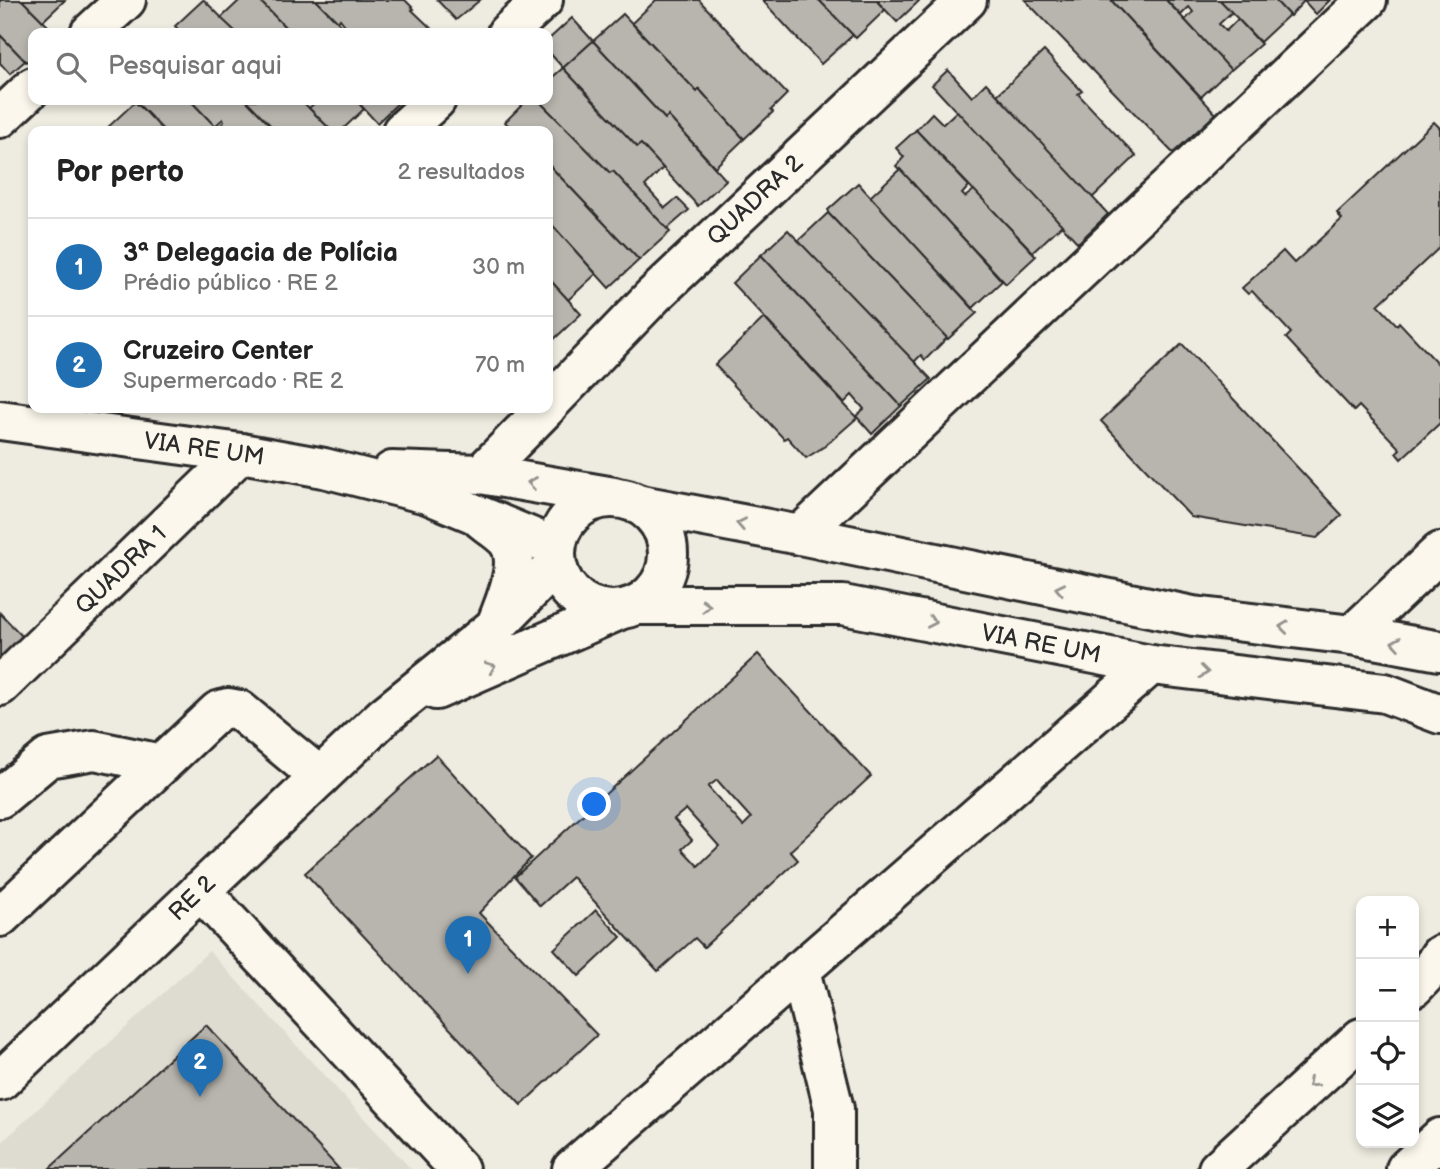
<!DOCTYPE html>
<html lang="pt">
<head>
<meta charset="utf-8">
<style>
  body { margin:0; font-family:"Balsamiq Sans",sans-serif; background:#f2f2f2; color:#222 }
  .controls { position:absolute; right:21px; bottom:21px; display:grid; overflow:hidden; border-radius:14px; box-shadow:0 4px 10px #0003 }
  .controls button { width:63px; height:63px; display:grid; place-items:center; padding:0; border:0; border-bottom:2px solid #e0e0e0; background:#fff; color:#222; font:35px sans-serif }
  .you { position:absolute; left:595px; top:805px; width:24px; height:24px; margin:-18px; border:5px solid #fff; border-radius:50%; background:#1a73e8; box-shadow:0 0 0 10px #1a73e833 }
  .badge { display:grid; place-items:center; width:46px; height:46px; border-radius:50%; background:#1f6fb2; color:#fff; font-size:23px; font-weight:700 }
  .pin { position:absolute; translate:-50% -58px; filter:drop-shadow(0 2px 4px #0008) }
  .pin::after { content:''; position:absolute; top:37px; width:24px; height:21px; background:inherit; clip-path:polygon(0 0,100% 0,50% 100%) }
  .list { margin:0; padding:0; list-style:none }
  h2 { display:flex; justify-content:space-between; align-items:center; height:91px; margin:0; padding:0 28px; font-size:30px }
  h2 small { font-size:23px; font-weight:400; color:#767676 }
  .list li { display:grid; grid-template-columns:46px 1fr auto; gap:21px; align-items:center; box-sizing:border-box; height:98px; padding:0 28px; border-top:2px solid #e0e0e0 }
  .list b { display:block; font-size:26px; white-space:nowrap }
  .list p { margin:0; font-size:23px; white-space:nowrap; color:#767676 }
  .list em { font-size:23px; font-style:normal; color:#767676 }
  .icon { flex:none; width:38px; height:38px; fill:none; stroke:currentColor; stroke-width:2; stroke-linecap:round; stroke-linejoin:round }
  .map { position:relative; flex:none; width:1440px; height:1169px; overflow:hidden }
  .search { position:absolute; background:#fff; box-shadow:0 4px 10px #0003; left:28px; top:28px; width:525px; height:77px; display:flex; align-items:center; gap:18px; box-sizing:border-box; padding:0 24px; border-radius:14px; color:#767676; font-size:26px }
  .panel { position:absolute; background:#fff; box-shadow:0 4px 10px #0003; left:28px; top:126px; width:525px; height:287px; border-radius:14px }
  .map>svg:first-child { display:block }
</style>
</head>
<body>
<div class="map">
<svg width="1440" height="1169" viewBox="0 0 1440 1169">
  <rect width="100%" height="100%" fill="#eeebe0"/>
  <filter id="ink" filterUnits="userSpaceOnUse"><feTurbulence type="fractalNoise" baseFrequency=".0143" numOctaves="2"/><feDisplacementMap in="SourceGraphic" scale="14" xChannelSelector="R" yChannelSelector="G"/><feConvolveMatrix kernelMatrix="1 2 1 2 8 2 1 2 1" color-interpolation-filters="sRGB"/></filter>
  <g filter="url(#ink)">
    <path fill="#dedbd1" d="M209 951 411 1169H0V1144Z"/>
    <g fill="#b8b5ae" stroke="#2b2b2b" stroke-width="2" fill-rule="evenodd">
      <path d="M0 0H22L55 33H33V56L26 62 0 35Z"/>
      <path d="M22 0H65L43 21Z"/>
      <path d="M203 0H204L237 33H181L175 26Z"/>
      <path d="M240 0H259L291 33H237L221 18Z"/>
      <path d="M259 0H316L349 33H291Z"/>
      <path d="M316 0H405L414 9 412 10 436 33H349L346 31 348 29 340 19 338 22Z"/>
      <path d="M437 0H480L456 20Z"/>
      <path d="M656 0H699L787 94 771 110 773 112 744 139 699 89 697 92 632 23Z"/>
      <path d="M762 0H819L853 35 821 64Z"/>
      <path d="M819 0H876L885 10 856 38Z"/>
      <path d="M876 0H920L897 22Z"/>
      <path d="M1025 0H1111L1216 114 1173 153Z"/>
      <path d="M1111 0H1166L1231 69 1201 97Z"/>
      <path d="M1166 0H1220L1232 12 1219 24 1226 31 1238 19 1261 44 1231 70 1185 20 1193 12 1189 7 1181 15Z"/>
      <path d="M1220 0H1275L1289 15 1260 42Z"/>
      <path d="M1275 0H1330L1316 14 1304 1 1290 16Z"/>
      <path d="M623 14 697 92 699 89 744 139 715 167 668 116 665 119 593 41Z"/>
      <path d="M572 18 593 41 563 68 548 51V40Z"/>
      <path d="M0 35 25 61 10 74 0 63Z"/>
      <path d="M593 41 665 119 668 116 726 180 698 206 641 144 637 147 563 68Z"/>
      <path d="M1044 51 1082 91 1078 94 1136 156 1092 198 997 95Z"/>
      <path d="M563 68 637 147 641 144 663 168 645 186 665 208 677 198 689 210 667 229 613 171 610 173 538 100H548V81Z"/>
      <path d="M948 70 972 97 986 83 1108 214 1078 243 932 85Z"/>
      <path d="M134 100H190L220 131H164Z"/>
      <path d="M190 100H246L276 131H220L217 128 224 122 223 119 215 126Z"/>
      <path d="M246 100H301L332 131H276Z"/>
      <path d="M318 100H356L364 109 341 131H332L309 108Z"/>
      <path d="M356 100H401L377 123Z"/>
      <path d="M527 100H538L610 173 613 171 670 232 639 260 548 164V131H514L505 122Z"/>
      <path d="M135 102 146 112 164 131H109L106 129Z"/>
      <path d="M957 111 1062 225 1033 252 916 130 932 113 943 124Z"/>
      <path d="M1434 122 1440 128V247L1378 305 1397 325 1399 322 1440 366V423L1401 459 1396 453 1400 449 1359 406 1354 411 1286 338 1291 333 1252 291 1248 294 1242 288 1283 251 1294 263 1342 219 1337 213Z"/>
      <path d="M916 130 969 186 962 194 965 197 974 190 1036 256 1006 284 896 166 904 157 896 148Z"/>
      <path d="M548 164 639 260 609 288 553 226 551 228 548 225Z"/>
      <path d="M900 169 1002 281 973 308 870 197Z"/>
      <path d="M858 183 977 313 948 339 828 213V210Z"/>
      <path d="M828 213 947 338 925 360 921 355 914 362 798 241Z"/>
      <path d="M548 225 551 228 553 226 596 274 568 300 548 278Z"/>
      <path d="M788 230 931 379 901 406 761 255Z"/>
      <path d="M761 255 901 406 872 434 856 416 864 409 852 395 844 403 732 283Z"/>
      <path d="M552 282 581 314 552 341 548 337V286Z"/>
      <path d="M764 318 857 418 825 446 806 458 787 437 784 439 715 365Z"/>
      <path d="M1182 344 1342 515 1317 538 1191 517 1101 421Z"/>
      <path d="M0 613 24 638 0 666Z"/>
      <path d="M758 654 871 776 790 851 798 860 704 947 695 938 658 971 572 877 540 906 515 877ZM717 780 751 818 743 826 708 787ZM686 809 719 846 698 866 682 849 692 840 674 819Z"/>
      <path d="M436 755 531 858 479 913 597 1035 521 1105 305 873Z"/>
      <path d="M596 910 621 937 579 976 554 949Z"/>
      <path d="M206 1025 339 1169H49Z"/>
    </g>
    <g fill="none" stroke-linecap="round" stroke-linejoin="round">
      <g stroke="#2b2b2b" stroke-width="44">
        <g id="minor">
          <path d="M90 33 126 0"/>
          <path d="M507 33 543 0"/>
          <path d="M0 118 33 87"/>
          <path d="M402 131 436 100"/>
          <path d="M548 405 653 296 967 0"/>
          <path d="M0 420 241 453 324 468 427 494 555 547"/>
          <path d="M392 471 481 474 614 497"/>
          <path d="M481 474 546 408"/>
          <circle cx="612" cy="554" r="56"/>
          <path d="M641 505 800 535 1193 616 1352 635 1440 651"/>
          <path d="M480 518C488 525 498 531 506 539 525 560 505 601 497 623"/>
          <path d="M800 535 1367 0"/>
          <path d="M638 605H843L1151 665 1385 693 1440 714"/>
          <path d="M1352 635 1440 552"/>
          <path d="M0 686 241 453"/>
          <path d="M436 690 617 611"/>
          <path d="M0 798 48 758 94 750 162 764"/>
          <path d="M200 890 459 1169"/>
          <path d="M0 917 218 711 228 708 239 710 320 777"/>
          <path d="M800 970 834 1109V1169"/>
          <path d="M1414 987 1431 969 1440 955"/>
          <path d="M0 1081 384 716 497 625 556 565"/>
          <path d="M572 1169 1151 665"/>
          <path d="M1218 1169 1361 1038"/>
        </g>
      </g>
      <g stroke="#2b2b2b" stroke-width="44">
        <path id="highway" d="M1406 1169 1440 1138"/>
      </g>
      <use href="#minor" stroke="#fbf7ec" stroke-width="38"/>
      <use href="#highway" stroke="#fbf7ec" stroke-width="38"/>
    </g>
    <defs><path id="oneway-chevron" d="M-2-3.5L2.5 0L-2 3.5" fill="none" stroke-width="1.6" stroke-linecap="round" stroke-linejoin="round" transform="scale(1.75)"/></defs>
    <g stroke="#93918c">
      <use href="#oneway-chevron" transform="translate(532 483) rotate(-170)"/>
      <use href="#oneway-chevron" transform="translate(741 524) rotate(-169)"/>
      <use href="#oneway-chevron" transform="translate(1060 589) rotate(-168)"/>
      <use href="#oneway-chevron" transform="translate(706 606) rotate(-2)"/>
      <use href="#oneway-chevron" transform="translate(932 622) rotate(11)"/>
      <use href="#oneway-chevron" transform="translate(1284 627) rotate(-173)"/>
      <use href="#oneway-chevron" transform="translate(1396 643) rotate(-170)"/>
      <use href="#oneway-chevron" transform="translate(491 667) rotate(-23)"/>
      <use href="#oneway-chevron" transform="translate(1204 672) rotate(7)"/>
      <use href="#oneway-chevron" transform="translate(1312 1083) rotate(138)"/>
    </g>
  </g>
  <g text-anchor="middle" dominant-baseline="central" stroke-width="7" stroke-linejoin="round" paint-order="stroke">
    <g font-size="24" fill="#2b2b2b" stroke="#fbf7ec">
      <text transform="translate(755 200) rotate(-43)">QUADRA 2</text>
      <text transform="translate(204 449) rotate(8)">VIA RE UM</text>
      <text transform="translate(121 570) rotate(-44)">QUADRA 1</text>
      <text transform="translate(1041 644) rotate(11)">VIA RE UM</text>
      <text transform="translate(192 898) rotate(-44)">RE 2</text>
    </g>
  </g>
</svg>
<div class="controls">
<button>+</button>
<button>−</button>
<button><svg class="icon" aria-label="locate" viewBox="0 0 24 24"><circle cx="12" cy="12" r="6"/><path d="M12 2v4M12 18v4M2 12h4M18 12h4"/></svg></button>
<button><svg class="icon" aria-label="layers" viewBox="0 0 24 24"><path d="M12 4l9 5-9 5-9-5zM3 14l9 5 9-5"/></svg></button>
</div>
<div class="you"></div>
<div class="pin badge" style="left:468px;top:974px">1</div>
<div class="pin badge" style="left:200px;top:1097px">2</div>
<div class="search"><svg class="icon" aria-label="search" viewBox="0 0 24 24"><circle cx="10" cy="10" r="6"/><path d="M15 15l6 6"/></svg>Pesquisar aqui</div>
<section class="panel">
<h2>Por perto<small>2 resultados</small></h2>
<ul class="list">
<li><span class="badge">1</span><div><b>3ª Delegacia de Polícia</b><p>Prédio público · RE 2</p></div><em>30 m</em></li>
<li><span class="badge">2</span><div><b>Cruzeiro Center</b><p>Supermercado · RE 2</p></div><em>70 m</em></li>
</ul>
</section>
</div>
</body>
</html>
